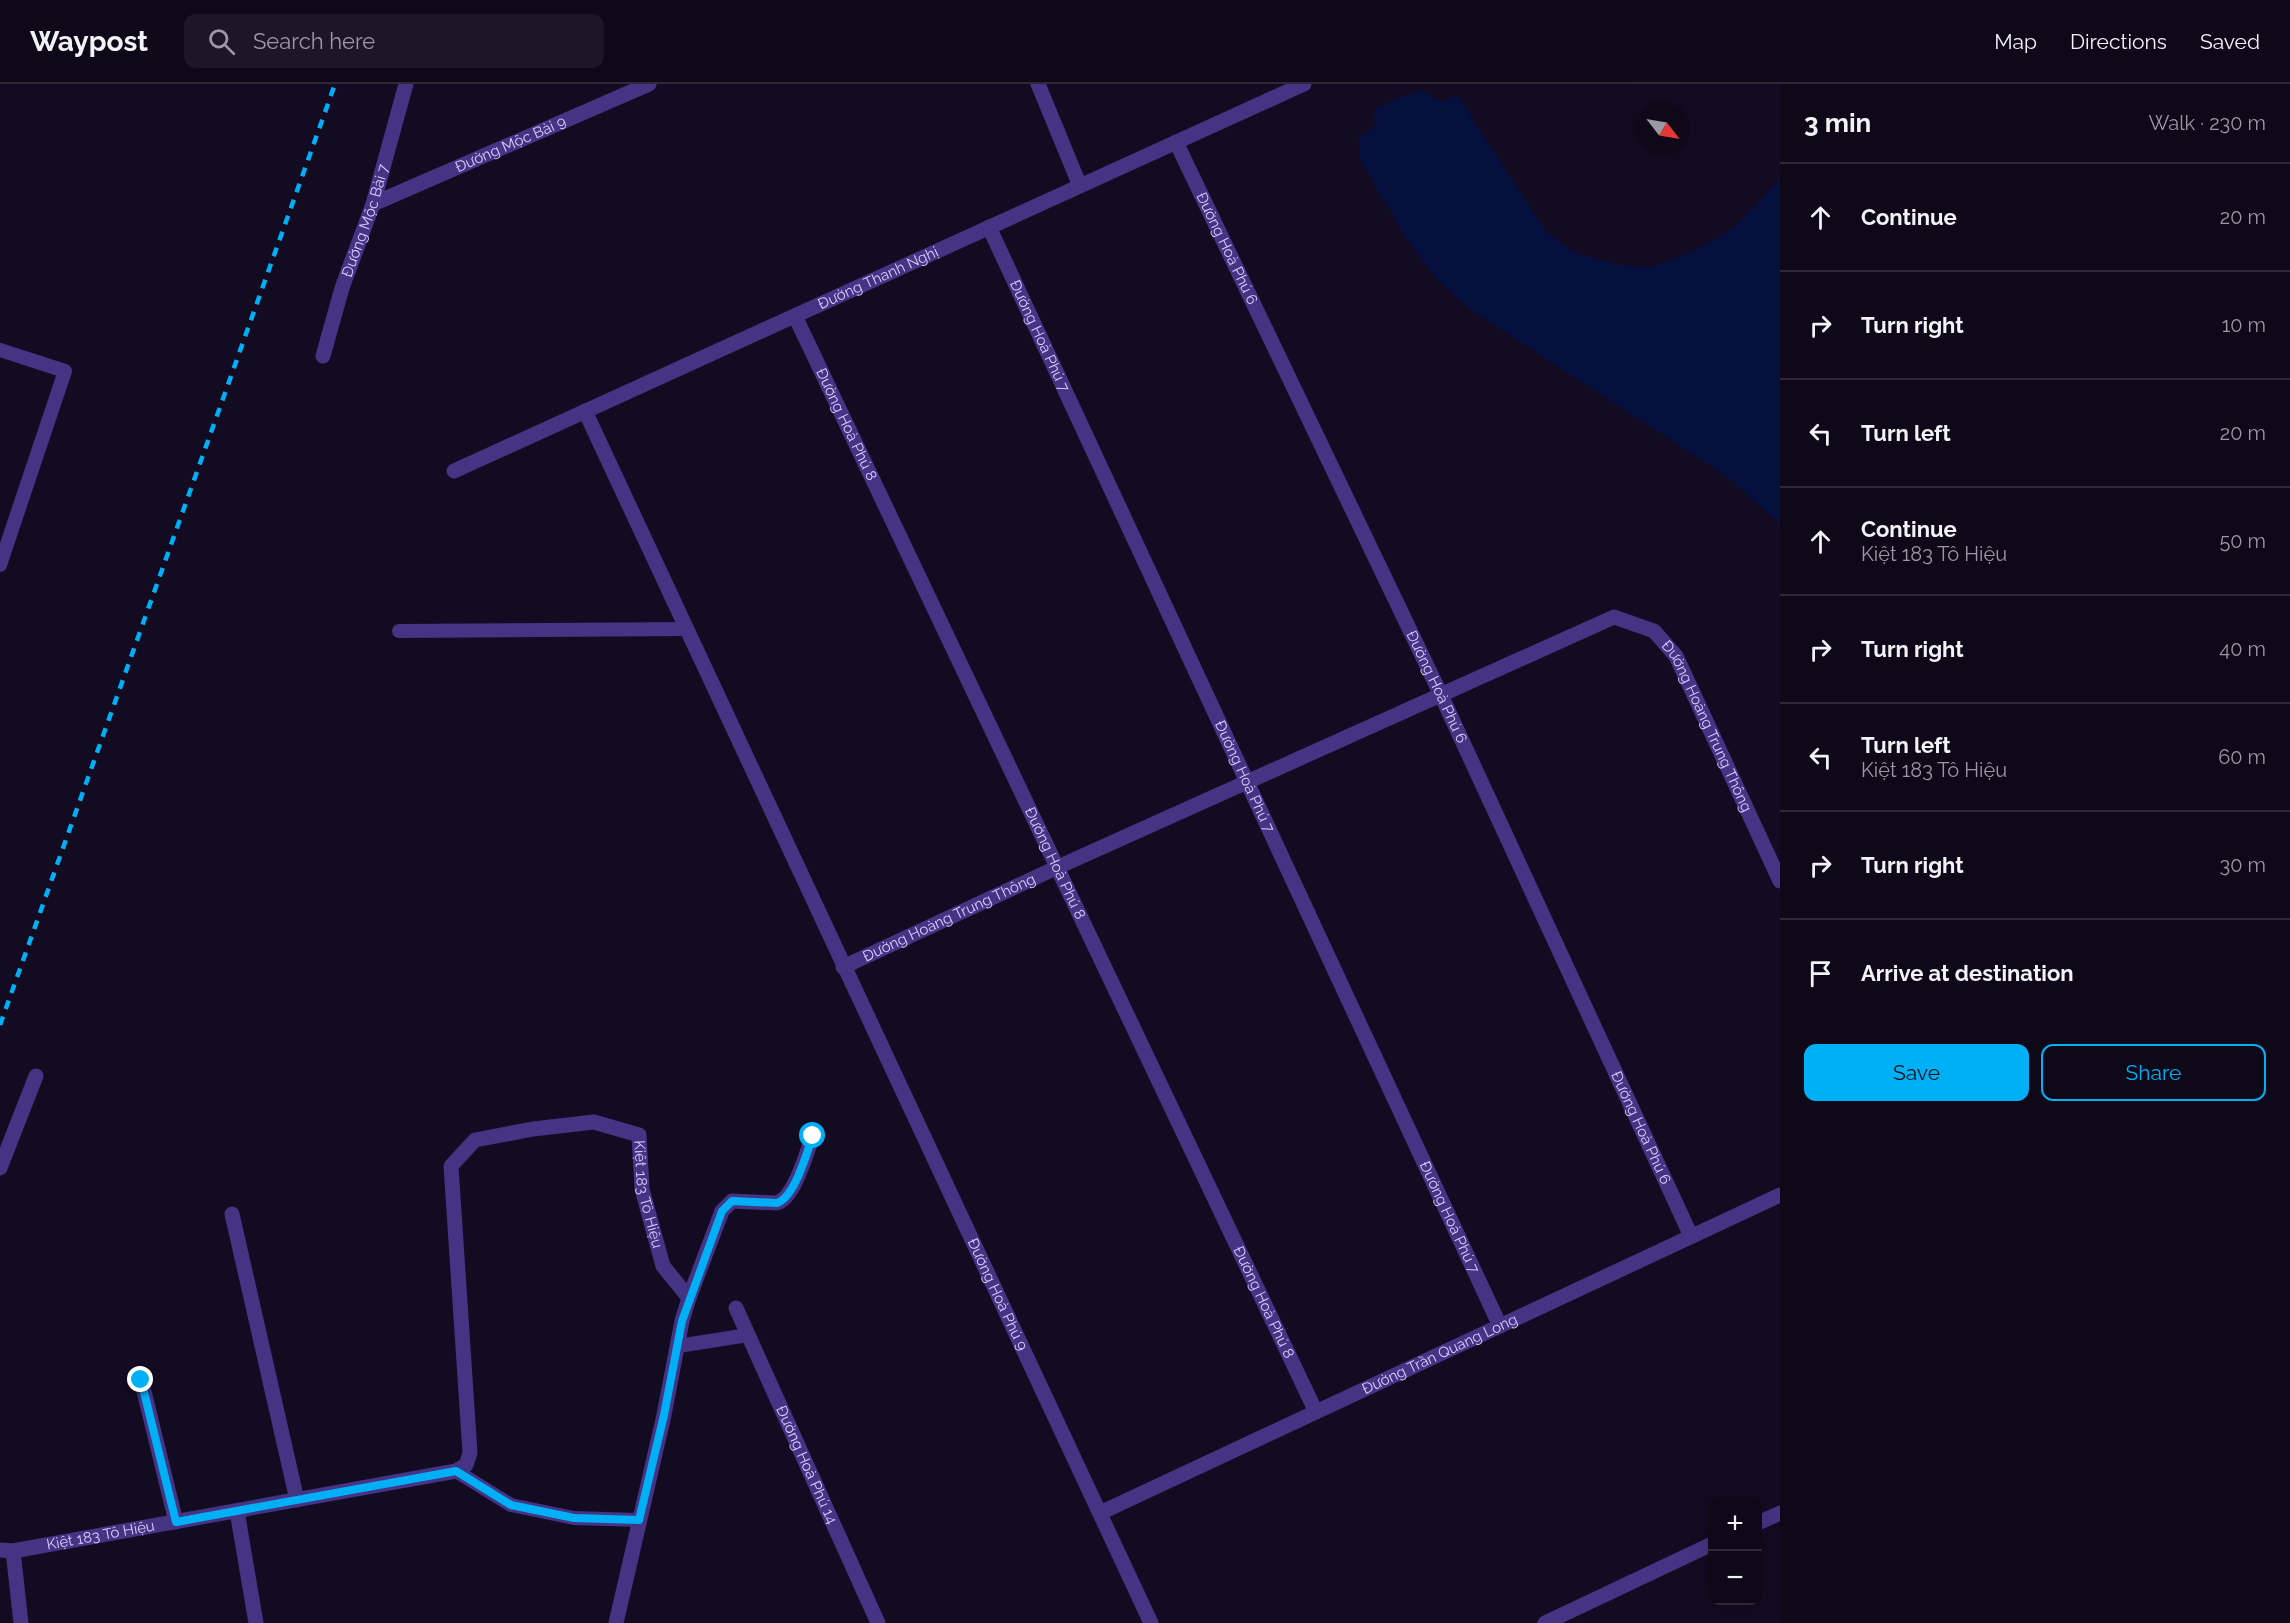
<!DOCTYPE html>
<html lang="en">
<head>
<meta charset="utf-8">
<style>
  body { margin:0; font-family:Raleway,sans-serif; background:#1c1626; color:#f1f3f6 }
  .controls { position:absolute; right:18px; bottom:18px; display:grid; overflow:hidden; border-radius:12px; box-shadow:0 6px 24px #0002 }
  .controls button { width:54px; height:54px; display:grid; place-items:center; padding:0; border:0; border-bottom:2px solid #2e2938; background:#0e0819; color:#f1f3f6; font:30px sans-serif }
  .compass { position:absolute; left:1636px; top:18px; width:54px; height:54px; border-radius:50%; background:#0e0819; box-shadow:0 6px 24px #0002; rotate:121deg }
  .stop { position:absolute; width:18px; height:18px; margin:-14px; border:4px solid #00b0f6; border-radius:50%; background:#fff }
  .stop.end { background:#00b0f6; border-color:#fff; box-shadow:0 2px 6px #0008 }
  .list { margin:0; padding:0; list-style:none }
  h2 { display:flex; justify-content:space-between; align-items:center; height:78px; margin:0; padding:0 24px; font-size:26px }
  h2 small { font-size:20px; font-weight:400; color:#9b9aa2 }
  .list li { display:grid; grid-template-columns:39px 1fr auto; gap:18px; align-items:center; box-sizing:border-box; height:108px; padding:0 24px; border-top:2px solid #2e2938 }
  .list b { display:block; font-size:22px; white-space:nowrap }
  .list p { margin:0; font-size:20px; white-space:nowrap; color:#9b9aa2 }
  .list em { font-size:20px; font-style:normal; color:#9b9aa2 }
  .actions { display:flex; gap:12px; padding:18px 24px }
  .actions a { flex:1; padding:14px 0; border:2px solid #00b0f6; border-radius:12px; text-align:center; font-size:21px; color:#00b0f6 }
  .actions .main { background:#00b0f6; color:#111 }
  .icon { flex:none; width:33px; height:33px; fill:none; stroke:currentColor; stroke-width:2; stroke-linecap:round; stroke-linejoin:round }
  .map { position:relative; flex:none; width:1780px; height:1539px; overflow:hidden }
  header { display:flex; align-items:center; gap:36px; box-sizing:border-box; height:84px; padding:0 30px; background:#0e0819; border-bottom:2px solid #2e2938 }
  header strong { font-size:28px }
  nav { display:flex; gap:33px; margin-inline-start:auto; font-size:21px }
  .search { width:420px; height:54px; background:#1c1626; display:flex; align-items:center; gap:15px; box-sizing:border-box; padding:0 21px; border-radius:12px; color:#9b9aa2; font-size:22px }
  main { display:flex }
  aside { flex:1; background:#0e0819 }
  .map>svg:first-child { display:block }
</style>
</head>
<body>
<header>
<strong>Waypost</strong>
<div class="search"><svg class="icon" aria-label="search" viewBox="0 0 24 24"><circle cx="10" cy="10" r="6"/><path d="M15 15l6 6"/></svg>Search here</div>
<nav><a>Map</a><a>Directions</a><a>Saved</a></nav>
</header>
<main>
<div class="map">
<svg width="1780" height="1539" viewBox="0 0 1780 1539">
  <rect width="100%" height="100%" fill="#130b21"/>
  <path fill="#06103f" d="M1422 6 1442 18 1457 11 1547 149 1576 169 1620 181 1654 183 1699 164 1734 143 1780 95V440L1729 394 1468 224 1437 195 1407 156 1361 77 1358 54 1375 43 1374 26 1398 14Z"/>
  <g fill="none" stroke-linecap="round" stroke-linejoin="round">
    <g stroke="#453383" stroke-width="14">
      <path d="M0 266 65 287 0 481"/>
      <path d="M399 547 687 545"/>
      <path d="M678 1262 748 1251"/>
      <path d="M456 1387 511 1421 574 1434 639 1436"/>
    </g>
    <g stroke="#453383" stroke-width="15">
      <path d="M1038 0 1080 102"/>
      <path id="s1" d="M1176 58 1441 611 1691 1152"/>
      <path id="s2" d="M373 120 649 0"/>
      <path id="s3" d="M989 143 1500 1242"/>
      <path id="s4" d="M795 232 1316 1328"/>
      <path id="s5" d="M323 272 342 204 373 120 406 0"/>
      <path id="s6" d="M585 327 1151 1539"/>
      <path id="s7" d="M454 387 1304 0"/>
      <path id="s8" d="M843 883 1058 783 1614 533 1654 547 1676 572 1780 797"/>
      <path d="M0 1084 36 992"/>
      <path d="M232 1130 297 1416"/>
      <path d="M689 1214 722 1127 732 1117 777 1119C795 1113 806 1069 813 1052"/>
      <path id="s9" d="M736 1224 878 1539"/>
      <path d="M141 1295 176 1438"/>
      <path d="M237 1427 256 1539"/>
      <path id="s10" d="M1100 1429 1780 1111"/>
      <path d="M1758 1439 1780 1429"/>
      <path id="s11" d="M0 1466 13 1467 456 1387 466 1381 470 1369 451 1082 475 1056 533 1045 594 1038 639 1051 642 1105 663 1182 689 1214 682 1237 664 1331 616 1539"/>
      <path d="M13 1467 21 1539"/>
      <path d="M1545 1539 1712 1460"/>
    </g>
    <path stroke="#00b0f6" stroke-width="4.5" stroke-dasharray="9 8" stroke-linecap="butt" d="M0 941 335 0"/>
  </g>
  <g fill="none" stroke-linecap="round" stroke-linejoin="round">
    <path stroke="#00b0f6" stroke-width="8" d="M141 1296 176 1438 456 1387 511 1421 574 1434 639 1436 664 1331 682 1237 722 1127 732 1117 777 1119C795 1113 806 1070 813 1052"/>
  </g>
  <g text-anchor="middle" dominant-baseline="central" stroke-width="4.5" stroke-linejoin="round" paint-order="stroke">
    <g font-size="15" fill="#dacbff" stroke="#130b21">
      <text stroke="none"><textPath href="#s2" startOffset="150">Đường Mộc Bài 9</textPath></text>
      <text stroke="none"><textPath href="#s5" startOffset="142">Đường Mộc Bài 7</textPath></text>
      <text stroke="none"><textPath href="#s1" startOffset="118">Đường Hoà Phú 6</textPath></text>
      <text stroke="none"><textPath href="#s7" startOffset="466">Đường Thanh Nghị</textPath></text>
      <text stroke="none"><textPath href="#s3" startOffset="120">Đường Hoà Phú 7</textPath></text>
      <text stroke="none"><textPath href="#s4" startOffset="120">Đường Hoà Phú 8</textPath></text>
      <text stroke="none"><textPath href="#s1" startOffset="604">Đường Hoà Phú 6</textPath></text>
      <text stroke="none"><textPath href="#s8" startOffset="999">Đường Hoàng Trung Thông</textPath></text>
      <text stroke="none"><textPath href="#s3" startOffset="606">Đường Hoà Phú 7</textPath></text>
      <text stroke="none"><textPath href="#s4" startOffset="606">Đường Hoà Phú 8</textPath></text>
      <text stroke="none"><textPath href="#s8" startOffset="117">Đường Hoàng Trung Thông</textPath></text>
      <text stroke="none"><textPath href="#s1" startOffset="1090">Đường Hoà Phú 6</textPath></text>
      <text stroke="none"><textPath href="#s11" startOffset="1038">Kiệt 183 Tô Hiệu</textPath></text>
      <text stroke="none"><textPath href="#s3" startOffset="1092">Đường Hoà Phú 7</textPath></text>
      <text stroke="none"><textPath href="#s6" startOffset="975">Đường Hoà Phú 9</textPath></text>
      <text stroke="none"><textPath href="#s4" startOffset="1092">Đường Hoà Phú 8</textPath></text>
      <text stroke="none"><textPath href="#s10" startOffset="375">Đường Trần Quang Long</textPath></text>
      <text stroke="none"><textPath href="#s9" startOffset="172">Đường Hoà Phú 14</textPath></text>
      <text stroke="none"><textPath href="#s11" startOffset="102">Kiệt 183 Tô Hiệu</textPath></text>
    </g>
  </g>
</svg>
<div class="controls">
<button>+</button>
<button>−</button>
</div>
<svg class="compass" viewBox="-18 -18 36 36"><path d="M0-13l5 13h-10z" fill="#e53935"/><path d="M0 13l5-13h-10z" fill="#9b9aa2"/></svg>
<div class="stop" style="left:813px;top:1052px"></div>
<div class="stop end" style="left:141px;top:1296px"></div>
</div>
<aside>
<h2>3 min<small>Walk · 230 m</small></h2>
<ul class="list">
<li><svg class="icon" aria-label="ahead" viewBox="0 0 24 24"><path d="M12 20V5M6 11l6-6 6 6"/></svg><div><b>Continue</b></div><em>20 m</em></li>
<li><svg class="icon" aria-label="right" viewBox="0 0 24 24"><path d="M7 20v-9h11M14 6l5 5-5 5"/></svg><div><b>Turn right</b></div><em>10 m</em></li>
<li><svg class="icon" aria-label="left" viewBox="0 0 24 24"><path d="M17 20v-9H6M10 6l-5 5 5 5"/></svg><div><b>Turn left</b></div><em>20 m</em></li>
<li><svg class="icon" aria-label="ahead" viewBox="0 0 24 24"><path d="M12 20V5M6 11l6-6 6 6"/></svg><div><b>Continue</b><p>Kiệt 183 Tô Hiệu</p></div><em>50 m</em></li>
<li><svg class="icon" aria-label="right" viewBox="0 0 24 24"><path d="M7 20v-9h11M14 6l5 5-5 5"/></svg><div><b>Turn right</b></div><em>40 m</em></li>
<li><svg class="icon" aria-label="left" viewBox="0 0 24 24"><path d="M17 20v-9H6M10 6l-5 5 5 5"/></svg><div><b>Turn left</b><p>Kiệt 183 Tô Hiệu</p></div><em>60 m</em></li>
<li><svg class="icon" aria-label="right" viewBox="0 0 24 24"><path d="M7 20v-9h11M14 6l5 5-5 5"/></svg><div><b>Turn right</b></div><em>30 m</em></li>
<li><svg class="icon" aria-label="arrive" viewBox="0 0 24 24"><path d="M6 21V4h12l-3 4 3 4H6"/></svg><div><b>Arrive at destination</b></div></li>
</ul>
<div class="actions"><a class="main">Save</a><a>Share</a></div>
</aside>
</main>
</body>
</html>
